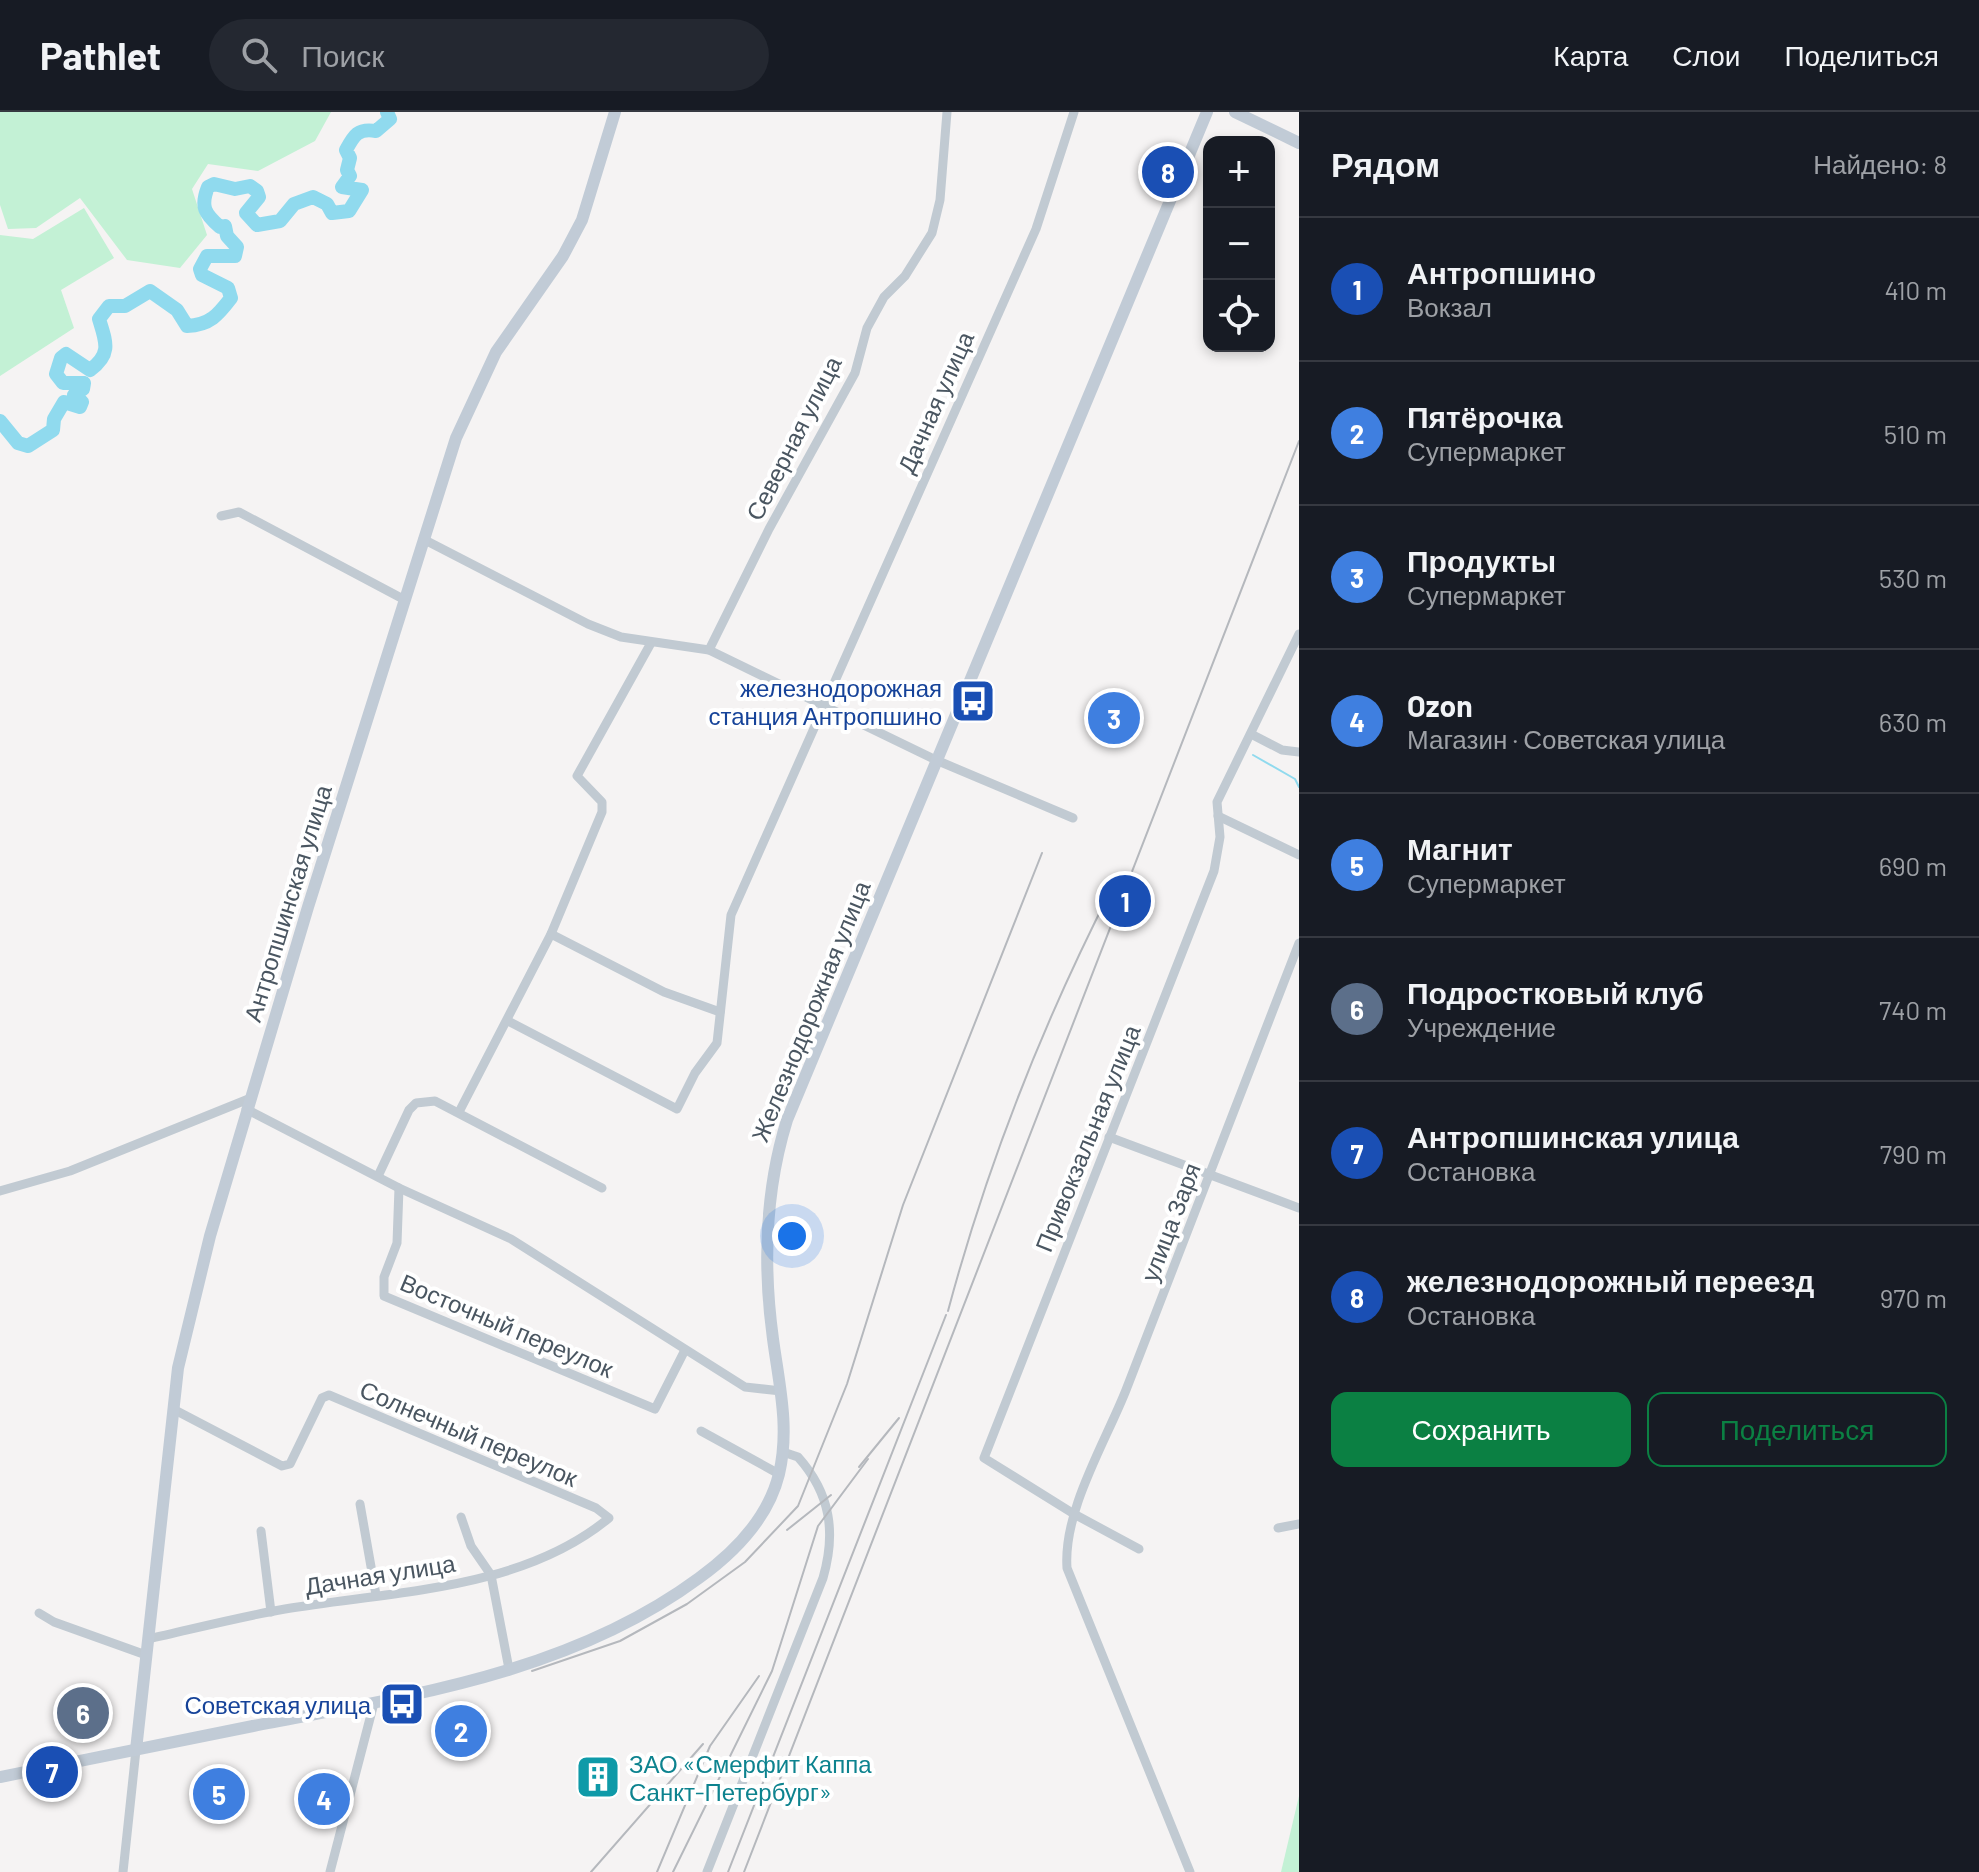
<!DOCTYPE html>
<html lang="ru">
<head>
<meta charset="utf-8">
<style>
  body { margin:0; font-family:Barlow,sans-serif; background:#242831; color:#f1f3f6 }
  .controls { position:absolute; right:24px; top:24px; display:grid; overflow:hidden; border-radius:16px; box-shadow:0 4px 12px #0003 }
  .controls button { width:72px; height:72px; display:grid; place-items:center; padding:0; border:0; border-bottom:2px solid #363941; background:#171b24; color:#f1f3f6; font:40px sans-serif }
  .you { position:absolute; left:792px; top:1124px; width:28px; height:28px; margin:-20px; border:6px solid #fff; border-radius:50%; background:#1a73e8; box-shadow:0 0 0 12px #1a73e833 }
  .badge { display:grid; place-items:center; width:52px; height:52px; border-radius:50%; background:#0b8043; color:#fff; font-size:26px; font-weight:700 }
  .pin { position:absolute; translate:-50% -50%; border:4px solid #fff; box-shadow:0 2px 8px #0006 }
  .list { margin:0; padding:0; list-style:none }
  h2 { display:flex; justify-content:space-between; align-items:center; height:104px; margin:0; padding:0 32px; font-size:34px }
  h2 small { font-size:26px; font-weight:400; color:#9ea1a6 }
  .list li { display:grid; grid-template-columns:52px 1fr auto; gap:24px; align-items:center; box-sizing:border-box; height:144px; padding:0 32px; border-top:2px solid #363941 }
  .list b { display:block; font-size:30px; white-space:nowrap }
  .list p { margin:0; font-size:26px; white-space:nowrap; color:#9ea1a6 }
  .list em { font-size:26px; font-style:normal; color:#9ea1a6 }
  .actions { display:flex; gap:16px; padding:24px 32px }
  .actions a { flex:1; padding:18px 0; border:2px solid #0b8043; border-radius:16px; text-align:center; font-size:28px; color:#0b8043 }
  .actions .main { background:#0b8043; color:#fff }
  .icon { flex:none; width:44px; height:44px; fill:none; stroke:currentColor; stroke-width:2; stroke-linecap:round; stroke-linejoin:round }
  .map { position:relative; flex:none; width:1299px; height:1760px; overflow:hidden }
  header { display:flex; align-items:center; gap:48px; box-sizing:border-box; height:112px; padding:0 40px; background:#171b24; border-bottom:2px solid #363941 }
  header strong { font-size:38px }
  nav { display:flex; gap:44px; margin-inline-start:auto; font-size:28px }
  .search { width:560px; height:72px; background:#242831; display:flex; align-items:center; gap:20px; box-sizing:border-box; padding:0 28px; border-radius:44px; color:#9ea1a6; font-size:30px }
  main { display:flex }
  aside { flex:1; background:#171b24 }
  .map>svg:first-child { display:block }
</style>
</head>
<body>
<header>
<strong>Pathlet</strong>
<div class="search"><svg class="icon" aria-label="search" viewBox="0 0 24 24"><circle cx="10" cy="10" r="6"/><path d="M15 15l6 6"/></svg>Поиск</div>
<nav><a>Карта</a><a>Слои</a><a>Поделиться</a></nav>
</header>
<main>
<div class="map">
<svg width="1299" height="1760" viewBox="0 0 1299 1760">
  <rect width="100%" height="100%" fill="#f5f3f3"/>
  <g fill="#c3f1d5">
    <path d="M0 0H331L315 29 258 59 208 52 192 77 207 123 180 156 127 148 80 86 36 116 8 117 0 93Z"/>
    <path d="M84 96 114 146 61 178 74 216 0 264V123L33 127Z"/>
    <path d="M1299 1684V1760H1281Z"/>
  </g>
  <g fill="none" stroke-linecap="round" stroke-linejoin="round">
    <path stroke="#90daee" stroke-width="2" d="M1253 643 1295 667 1299 675"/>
    <path stroke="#90daee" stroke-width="14" d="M0 309 18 331 28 334 53 318 54 307 64 290 80 295 82 290 74 283 83 277 84 271H63L56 262 61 246 66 242 90 258C112 242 106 230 99 207L109 194H125L150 179 177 198 187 214C210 213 218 203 231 186L228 176 202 163 200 157 207 144H235L237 135 227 124 225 114 220 115C205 102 200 95 208 75L214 72 235 77 250 74 257 79 259 85 246 101 257 113 280 109 294 92 313 85 327 92 332 101 349 99 362 78 342 75 350 64 347 58 350 46 346 38C354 23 358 16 376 19L390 7 387 0"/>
    <g stroke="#c1cad2" stroke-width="9">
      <path d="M221 404 239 400 405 488"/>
      <path d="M423 427 588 512 621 525 709 538 936 648 1073 706"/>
      <path d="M709 538 769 417 855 261 867 216 884 185 905 164 932 121 940 88 947 0"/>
      <path d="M1251 622 1282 638 1299 640"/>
      <path d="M1218 704 1299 743"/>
      <path d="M551 822 664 880 720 900"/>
      <path d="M508 909 677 997 695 961 717 931 731 803 1036 117 1074 0"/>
      <path d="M246 997 399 1076 511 1127 745 1275 781 1279"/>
      <path d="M459 1000 551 822 602 700V690L577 664 651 531"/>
      <path d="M1109 1025 1299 1096"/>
      <path d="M379 1062 409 998 416 991 435 989 602 1076"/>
      <path d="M399 1076 397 1131 384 1165V1184L655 1297 685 1238"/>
      <path d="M0 1079 70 1059 251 986"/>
      <path d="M701 1319 779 1362"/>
      <path d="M360 1392 376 1483"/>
      <path d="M461 1405 471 1434 491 1463 509 1557"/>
      <path d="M1278 1416 1299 1412"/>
      <path d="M261 1419 271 1500"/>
      <path d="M1139 1437 1074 1402 984 1346 1214 759 1220 725 1217 690 1299 522"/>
      <path d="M39 1501 54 1510 146 1543"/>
      <path d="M148 1527C193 1517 239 1505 285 1497 392 1479 521 1479 609 1406L596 1396 329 1283 322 1286 290 1352 282 1354 173 1297"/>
      <path d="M123 1760 136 1638"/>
      <path d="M330 1760 374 1591"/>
      <path d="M707 1760 823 1466C836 1421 831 1382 798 1345L783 1340"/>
      <path d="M1190 1760 1067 1456C1063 1399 1105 1331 1126 1278 1184 1129 1241 980 1299 831"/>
    </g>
    <g stroke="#c1cbd6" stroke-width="12">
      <path d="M1235 0 1299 31"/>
      <path d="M136 1638 178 1256 210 1124 308 795 456 326 496 240 563 144 582 108 615 0"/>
      <path d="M0 1665C85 1648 169 1631 253 1614 407 1584 569 1562 699 1466 735 1440 768 1407 779 1362 790 1316 779 1272 773 1227 763 1154 765 1079 787 1008L1207 0"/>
    </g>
    <g stroke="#b5b8bd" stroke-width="2">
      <path d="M948 1199C987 1053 1043 911 1112 776"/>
      <path d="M859 1355 899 1306"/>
      <path d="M787 1418 831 1383"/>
      <path d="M532 1559 620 1529 687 1492 745 1450 798 1394 847 1272 903 1093 1042 741"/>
      <path d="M591 1760 703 1632"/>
      <path d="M657 1760 710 1634 759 1564"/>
      <path d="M673 1760 772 1559 818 1414 868 1347"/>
      <path d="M728 1760 946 1203"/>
      <path d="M744 1760 1299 329"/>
    </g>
  </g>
  <defs>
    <g id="bus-square" transform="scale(2.3)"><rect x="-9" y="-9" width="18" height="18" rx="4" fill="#1a4fb4" stroke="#fff"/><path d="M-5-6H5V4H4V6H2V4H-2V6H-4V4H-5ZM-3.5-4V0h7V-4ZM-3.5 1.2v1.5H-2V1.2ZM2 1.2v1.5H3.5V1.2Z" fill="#fff"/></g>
    <g id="building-square" transform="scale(2.3)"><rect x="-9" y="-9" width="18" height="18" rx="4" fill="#0f9aa8" stroke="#fff"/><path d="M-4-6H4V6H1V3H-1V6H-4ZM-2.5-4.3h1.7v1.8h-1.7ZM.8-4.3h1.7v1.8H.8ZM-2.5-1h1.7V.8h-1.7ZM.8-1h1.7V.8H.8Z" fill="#fff"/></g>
  </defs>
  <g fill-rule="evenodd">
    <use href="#bus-square" x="973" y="589"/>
    <use href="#bus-square" x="402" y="1592"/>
    <use href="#building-square" x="598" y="1665"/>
  </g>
  <g text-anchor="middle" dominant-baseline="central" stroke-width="8" stroke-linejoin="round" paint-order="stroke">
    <g font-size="24" fill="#4a5661" stroke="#fff">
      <text transform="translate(935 290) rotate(-66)">Дачная улица</text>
      <text transform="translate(793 326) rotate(-63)">Северная улица</text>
      <text transform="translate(287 791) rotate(-73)">Антропшинская улица</text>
      <text transform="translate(810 899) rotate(-68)">Железнодорожная улица</text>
      <text transform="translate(1087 1026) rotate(-68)">Привокзальная улица</text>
      <text transform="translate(1170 1110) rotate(-69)">улица Заря</text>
      <text transform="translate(507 1213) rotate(23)">Восточный переулок</text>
      <text transform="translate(469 1321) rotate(23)">Солнечный переулок</text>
      <text transform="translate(380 1462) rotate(-9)">Дачная улица</text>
    </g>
    <g font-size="24" fill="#164399" stroke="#fff" text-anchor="end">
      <text x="942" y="575">железнодорожная<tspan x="942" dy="28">станция Антропшино</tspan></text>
      <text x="371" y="1592">Советская улица</text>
    </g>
    <g font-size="24" fill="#0d838f" stroke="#fff" text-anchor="start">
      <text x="629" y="1651">ЗАО «Смерфит Каппа<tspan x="629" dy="28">Санкт-Петербург»</tspan></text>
    </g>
  </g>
</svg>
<div class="controls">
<button>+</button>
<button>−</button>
<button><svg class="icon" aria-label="locate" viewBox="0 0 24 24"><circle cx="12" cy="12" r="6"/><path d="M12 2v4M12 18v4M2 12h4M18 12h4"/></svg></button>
</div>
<div class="you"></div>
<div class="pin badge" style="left:1125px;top:789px;background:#1a4fb4">1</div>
<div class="pin badge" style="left:461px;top:1619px;background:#3f7fe0">2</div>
<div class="pin badge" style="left:1114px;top:606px;background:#3f7fe0">3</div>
<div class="pin badge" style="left:324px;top:1687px;background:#3f7fe0">4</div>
<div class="pin badge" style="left:219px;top:1682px;background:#3f7fe0">5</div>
<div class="pin badge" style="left:83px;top:1601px;background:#5c6f8a">6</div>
<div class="pin badge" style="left:52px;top:1660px;background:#1a4fb4">7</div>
<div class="pin badge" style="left:1168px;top:60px;background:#1a4fb4">8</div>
</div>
<aside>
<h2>Рядом<small>Найдено: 8</small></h2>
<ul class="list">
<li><span class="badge" style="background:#1a4fb4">1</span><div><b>Антропшино</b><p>Вокзал</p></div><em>410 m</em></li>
<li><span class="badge" style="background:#3f7fe0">2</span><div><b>Пятёрочка</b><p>Супермаркет</p></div><em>510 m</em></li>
<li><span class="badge" style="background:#3f7fe0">3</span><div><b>Продукты</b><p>Супермаркет</p></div><em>530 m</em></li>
<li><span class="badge" style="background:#3f7fe0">4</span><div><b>Ozon</b><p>Магазин · Советская улица</p></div><em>630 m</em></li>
<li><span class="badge" style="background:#3f7fe0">5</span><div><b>Магнит</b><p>Супермаркет</p></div><em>690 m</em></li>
<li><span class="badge" style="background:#5c6f8a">6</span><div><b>Подростковый клуб</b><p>Учреждение</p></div><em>740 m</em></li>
<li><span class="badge" style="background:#1a4fb4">7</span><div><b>Антропшинская улица</b><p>Остановка</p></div><em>790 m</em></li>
<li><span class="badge" style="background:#1a4fb4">8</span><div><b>железнодорожный переезд</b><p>Остановка</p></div><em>970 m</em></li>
</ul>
<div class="actions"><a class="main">Сохранить</a><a>Поделиться</a></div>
</aside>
</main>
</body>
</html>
